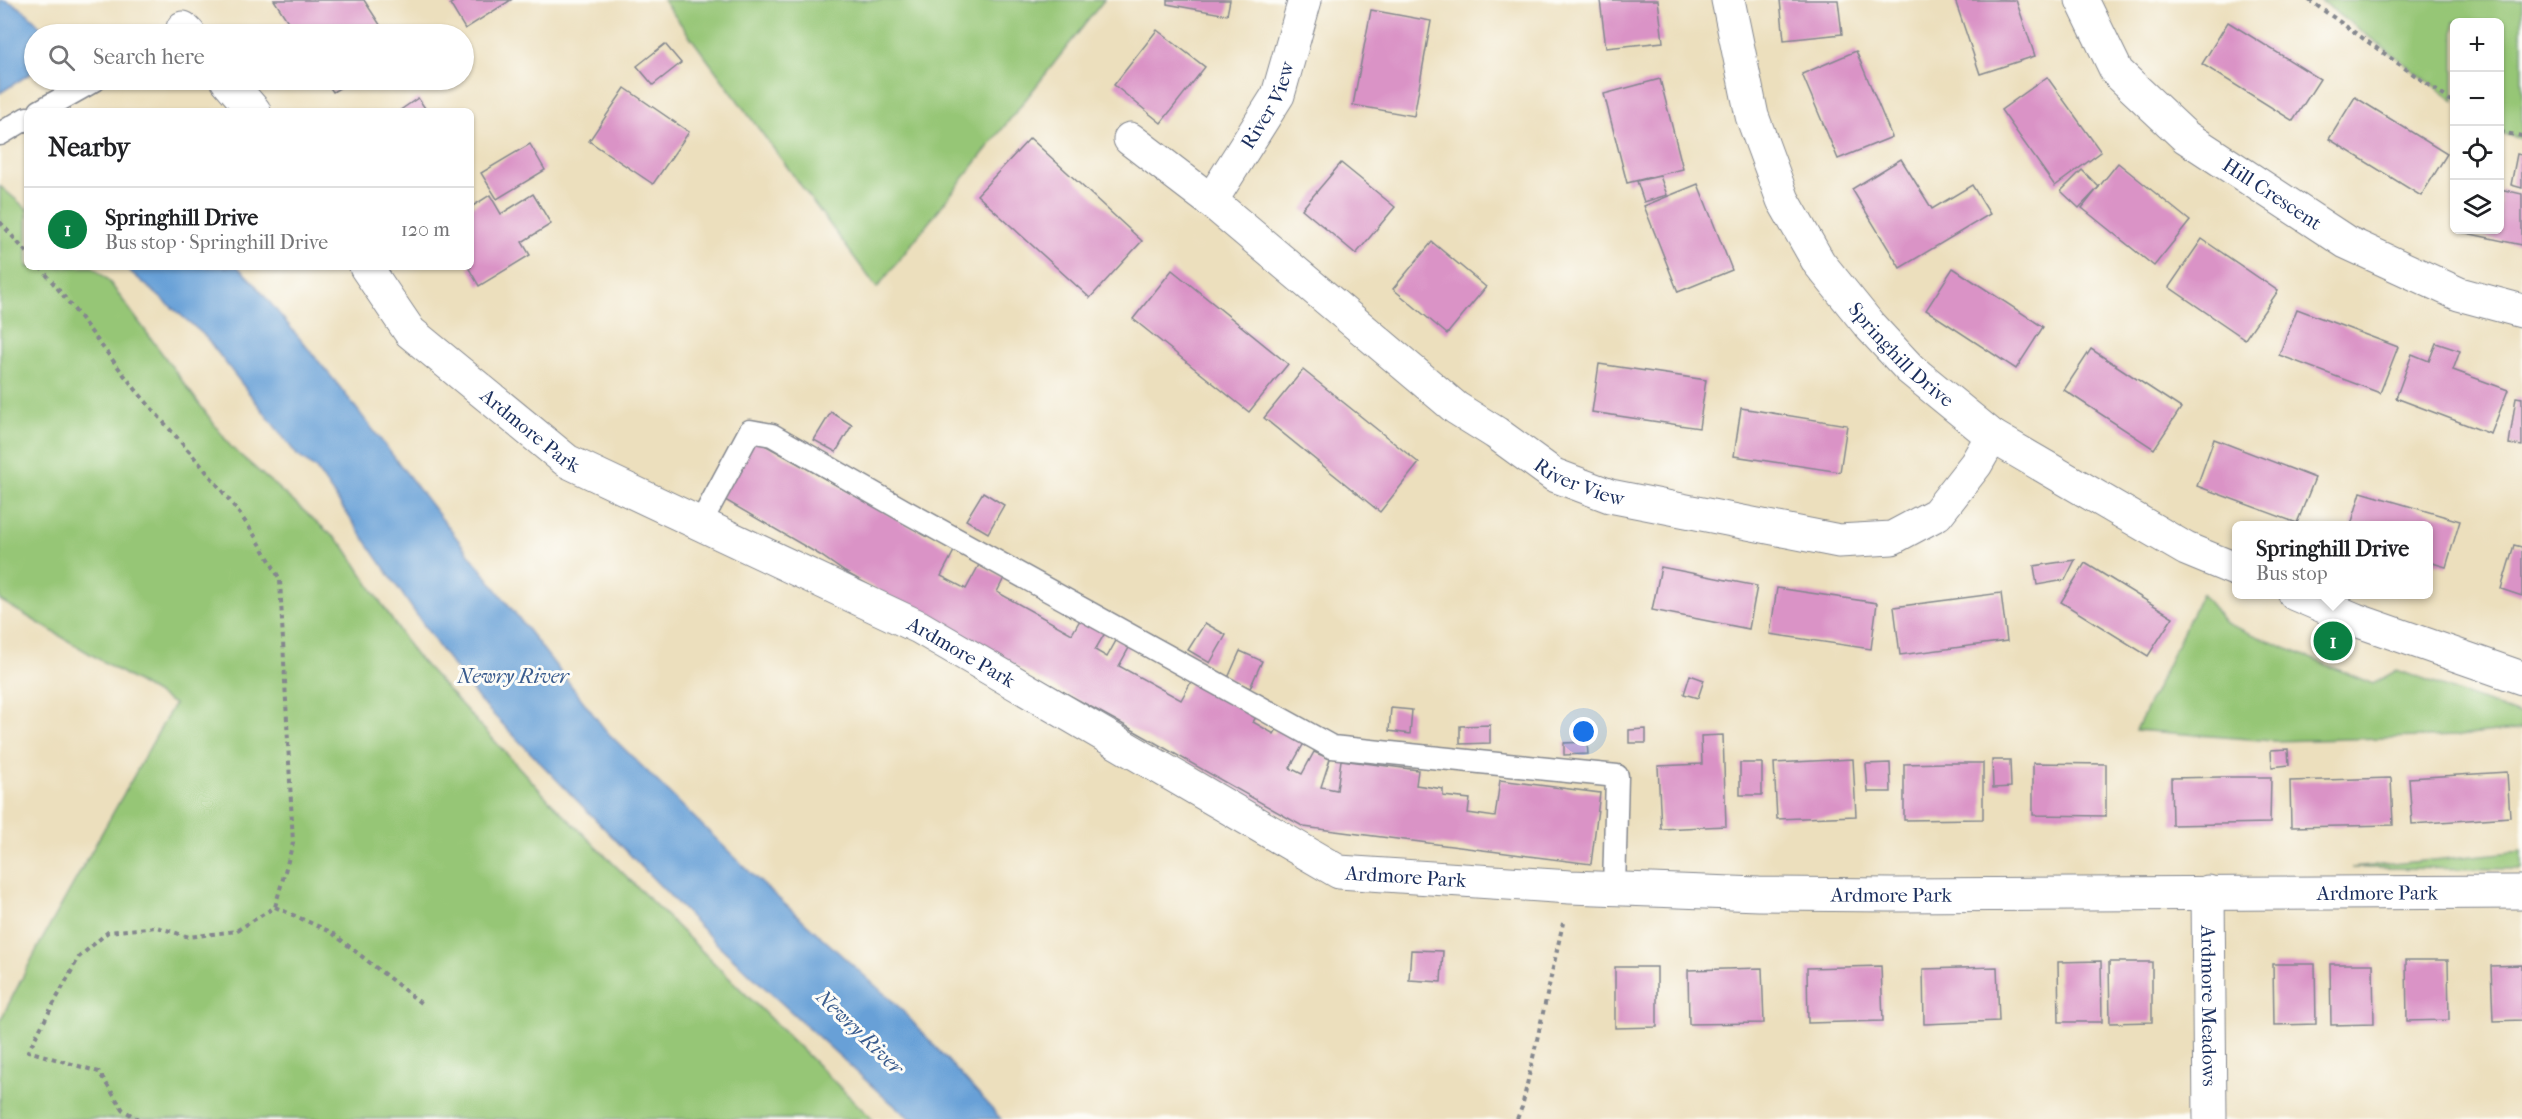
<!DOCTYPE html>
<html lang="en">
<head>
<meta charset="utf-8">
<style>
  body { margin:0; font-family:"IM FELL French Canon",serif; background:#f6f6f6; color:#202124 }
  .controls { position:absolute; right:18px; top:18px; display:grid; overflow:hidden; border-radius:9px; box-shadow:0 2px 4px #0004 }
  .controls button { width:54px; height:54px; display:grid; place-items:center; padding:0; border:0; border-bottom:2px solid #e0e0e0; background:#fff; color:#202124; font:30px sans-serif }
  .you { position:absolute; left:1584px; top:732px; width:21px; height:21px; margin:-15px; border:4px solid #fff; border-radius:50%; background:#1a73e8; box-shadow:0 0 0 9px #1a73e833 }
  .badge { display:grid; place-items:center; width:39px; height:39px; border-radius:50%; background:#0b8043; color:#fff; font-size:20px; font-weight:700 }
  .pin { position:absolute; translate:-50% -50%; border:3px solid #fff; box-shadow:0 2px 6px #0006 }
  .popup { position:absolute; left:2232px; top:521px; width:201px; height:78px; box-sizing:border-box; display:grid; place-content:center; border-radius:9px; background:#fff; filter:drop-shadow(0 2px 4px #0005); font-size:20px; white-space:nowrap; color:#757577 }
  .popup b { font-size:22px; color:#202124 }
  .popup::after { content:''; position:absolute; left:50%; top:100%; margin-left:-12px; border:12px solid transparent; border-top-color:#fff }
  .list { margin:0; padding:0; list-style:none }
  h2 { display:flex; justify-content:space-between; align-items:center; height:78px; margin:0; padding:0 24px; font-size:26px }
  h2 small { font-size:20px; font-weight:400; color:#757577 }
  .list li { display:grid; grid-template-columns:39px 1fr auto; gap:18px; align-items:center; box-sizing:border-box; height:84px; padding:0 24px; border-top:2px solid #e0e0e0 }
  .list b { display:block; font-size:22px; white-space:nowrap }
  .list p { margin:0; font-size:20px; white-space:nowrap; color:#757577 }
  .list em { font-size:20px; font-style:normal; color:#757577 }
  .icon { flex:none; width:33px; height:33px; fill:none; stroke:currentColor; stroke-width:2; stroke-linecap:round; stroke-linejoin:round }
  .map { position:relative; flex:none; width:2522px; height:1119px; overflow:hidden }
  .search { position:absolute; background:#fff; box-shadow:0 2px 4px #0004; left:24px; top:24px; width:450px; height:66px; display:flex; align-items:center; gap:15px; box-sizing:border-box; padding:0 21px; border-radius:33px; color:#757577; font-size:22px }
  .panel { position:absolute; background:#fff; box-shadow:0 2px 4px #0004; left:24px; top:108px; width:450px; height:162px; border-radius:9px }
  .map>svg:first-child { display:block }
</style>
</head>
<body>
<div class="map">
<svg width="2522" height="1119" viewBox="0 0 2522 1119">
  <rect width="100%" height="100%" fill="#fdfcf7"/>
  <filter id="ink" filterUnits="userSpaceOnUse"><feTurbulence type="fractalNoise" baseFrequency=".0167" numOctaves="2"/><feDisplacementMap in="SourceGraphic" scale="12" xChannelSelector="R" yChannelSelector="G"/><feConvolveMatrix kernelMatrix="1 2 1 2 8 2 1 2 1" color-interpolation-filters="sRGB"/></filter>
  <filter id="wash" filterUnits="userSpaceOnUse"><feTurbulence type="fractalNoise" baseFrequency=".008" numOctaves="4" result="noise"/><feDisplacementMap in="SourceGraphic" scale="24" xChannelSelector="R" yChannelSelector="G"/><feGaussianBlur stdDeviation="1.35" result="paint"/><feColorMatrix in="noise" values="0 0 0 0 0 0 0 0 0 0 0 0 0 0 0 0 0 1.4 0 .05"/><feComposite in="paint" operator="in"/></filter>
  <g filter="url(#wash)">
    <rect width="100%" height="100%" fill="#ecdfbd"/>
    <g fill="#96c676" stroke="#587a6a" stroke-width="1.5">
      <path d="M663 0H1104L877 288Z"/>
      <path d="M2320 0H2522V139L2500 133V22H2454V101Z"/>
      <path d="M0 186 27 209V267H93L108 280 231 447 344 546 413 652 548 799 872 1119H0V1021L38 947 174 704 0 600Z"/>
      <path d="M2202 593 2225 623 2373 684 2397 670 2522 715V729L2459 736 2273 741 2136 730Z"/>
      <path d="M2522 851V869L2352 868Z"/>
    </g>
    <g fill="#68a0d7" stroke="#42689a" stroke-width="1.5">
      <path d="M0 0C17 0 37 22 47 34H34V71L0 93Z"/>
      <path d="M125 267H238L253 282 339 386 607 732 757 879 899 1007 1001 1119H911L883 1096 715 942 481 702 441 650 316 469 297 455 204 335Z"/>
    </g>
    <g id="blocks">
      <g fill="#da93c6">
        <path d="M274 0H364L386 34H296Z"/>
        <path d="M457 0H511L465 29 450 4Z"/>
        <path d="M1167 0H1230L1227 15 1167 4Z"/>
        <path d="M1600 0H1658L1663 42 1606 48Z"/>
        <path d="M1780 0H1838L1842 34 1784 40Z"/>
        <path d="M1955 0H2016L2035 56 1980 74Z"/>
        <path d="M1371 10 1431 21 1414 116 1353 105Z"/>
        <path d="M2228 22 2320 79 2293 121 2202 64Z"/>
        <path d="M1157 30 1205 67 1161 123 1114 85Z"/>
        <path d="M665 44 681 63 653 85 637 66Z"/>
        <path d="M1856 51 1892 137 1838 159 1802 74Z"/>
        <path d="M2047 77 2101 152 2055 186 2001 110Z"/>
        <path d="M1660 79 1683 169 1627 183 1604 94Z"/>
        <path d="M325 80H353L333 92Z"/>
        <path d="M625 88 689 132 653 184 589 141Z"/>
        <path d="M2355 97 2447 154 2421 196 2329 139Z"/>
        <path d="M418 98 427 111H399Z"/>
        <path d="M1030 138 1142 241 1090 298 977 195Z"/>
        <path d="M530 144 545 170 497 199 481 173Z"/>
        <path d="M2517 154 2522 155V188L2511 185Z"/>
        <path d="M1901 159 1932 209 1972 185 1990 214 1900 268 1852 189Z"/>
        <path d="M1341 163 1395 207 1356 254 1302 209Z"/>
        <path d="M2118 163 2190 221 2154 266 2082 208Z"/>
        <path d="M2082 170 2099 187 2079 208 2061 191Z"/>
        <path d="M1660 176 1667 195 1644 202 1637 181Z"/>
        <path d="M1698 184 1732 270 1678 292 1644 206Z"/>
        <path d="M2500 189 2522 194V245L2461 232V230H2500Z"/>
        <path d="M533 194 551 224 522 242 530 255 479 286 468 267H471V207L490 195 501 214Z"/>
        <path d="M2202 239 2278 291 2245 339 2169 287Z"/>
        <path d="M1432 242 1486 287 1447 334 1393 289Z"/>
        <path d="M1953 268 2043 327 2016 369 1926 310Z"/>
        <path d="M1172 270 1288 364 1249 412 1133 319Z"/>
        <path d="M2297 309 2398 347 2380 393 2279 355Z"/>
        <path d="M2436 343 2460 351 2453 370 2508 390 2491 434 2396 398 2412 354 2429 361Z"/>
        <path d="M2091 349 2181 408 2154 449 2064 390Z"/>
        <path d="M1599 364 1706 380 1699 428 1592 412Z"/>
        <path d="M1303 370 1419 463 1380 512 1264 418Z"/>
        <path d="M2516 397 2522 398V446L2509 444Z"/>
        <path d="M1741 408 1847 425 1840 472 1734 456Z"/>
        <path d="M831 412 852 425 836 452 814 440Z"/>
        <path d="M754 439 954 551 941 576 966 589 979 565 1004 578 997 592 1072 634 1080 620 1105 633 1095 650 1107 657 1117 639 1130 646 1119 666 1181 700 1191 682 1256 717 1253 722 1274 734 1277 729 1304 743 1290 768 1302 774 1314 752 1330 759 1321 787 1337 790 1341 760 1418 770 1416 785 1443 789V796L1470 799 1468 813 1495 817 1500 780 1600 793 1591 864 1304 827 1124 725 845 572 820 555 720 497Z"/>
        <path d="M2214 439 2315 478 2297 523 2197 486Z"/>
        <path d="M983 492 1004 505 988 533 966 520Z"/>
        <path d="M2361 492 2460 521 2446 567 2429 562V525H2351Z"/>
        <path d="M2514 545 2522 547V596L2501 589Z"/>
        <path d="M2075 560 2065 580 2037 585 2034 566Z"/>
        <path d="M2085 563 2173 617 2148 656 2061 602Z"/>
        <path d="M1661 567 1757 586 1749 629 1652 610Z"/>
        <path d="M1777 588 1877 603 1871 649 1770 634Z"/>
        <path d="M2001 593 2007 641 1900 655 1894 607Z"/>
        <path d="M1205 623 1226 635 1210 663 1188 650Z"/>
        <path d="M1240 651 1262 661 1250 688 1228 678Z"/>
        <path d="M1690 675 1704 680 1698 698 1684 694Z"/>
        <path d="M1391 708 1412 710 1410 734 1389 731Z"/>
        <path d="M1490 725V743L1460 744V726Z"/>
        <path d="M1646 729V743H1629V730Z"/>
        <path d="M1723 735 1726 826 1661 829 1658 766 1702 764 1701 736Z"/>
        <path d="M1587 742 1588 754 1564 755V743Z"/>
        <path d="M2288 749 2289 765 2272 767 2271 750Z"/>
        <path d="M1853 759 1856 816 1777 819 1774 763Z"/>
        <path d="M1992 760H2010L2011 787 1993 788Z"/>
        <rect x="1740" y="763" width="22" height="32"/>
        <path d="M1890 763 1891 792H1868L1866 764Z"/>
        <path d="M1943 763H1983V819L1904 820V764Z"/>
        <path d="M2033 763 2106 764V816L2033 815Z"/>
        <path d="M2507 772 2510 817 2412 824 2409 778Z"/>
        <path d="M2222 777H2271L2270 823 2172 825 2171 778Z"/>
        <path d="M2391 778 2393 825 2291 827 2290 781Z"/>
        <path d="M1411 950 1443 951 1441 982 1409 980Z"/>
        <path d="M2406 960H2448L2449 1020 2407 1021Z"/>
        <path d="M2101 961 2102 1022H2059L2058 962Z"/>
        <path d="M2109 962H2152V1022L2110 1023Z"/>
        <path d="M2273 964H2315L2316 1024 2274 1025Z"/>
        <path d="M2330 964H2373L2374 1024 2331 1025Z"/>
        <path d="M2522 965V1020L2493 1021 2491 966Z"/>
        <path d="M1881 966 1883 1021 1808 1023 1807 968Z"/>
        <path d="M1615 967H1657V1027L1615 1028Z"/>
        <path d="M1997 967 1999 1021 1924 1024 1923 969Z"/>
        <path d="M1762 968 1764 1023 1689 1024 1688 970Z"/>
      </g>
    </g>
  </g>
  <g filter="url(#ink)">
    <use href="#blocks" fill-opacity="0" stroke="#84878e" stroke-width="1.5"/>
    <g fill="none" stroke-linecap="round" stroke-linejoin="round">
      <g stroke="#84878e" stroke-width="25">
        <g id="lane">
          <path d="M40 111 95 80"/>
          <path d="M0 134 27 118"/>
          <path d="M700 524 750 431 772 435 903 510 1332 747 1617 776 1614 889"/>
        </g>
      </g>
      <g stroke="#84878e" stroke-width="35">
        <g id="street">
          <path id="s1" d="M1728 0 1752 116 1783 200 1819 263 1870 326 1910 369 1992 436 2186 549 2237 570"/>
          <path id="s2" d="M2082 0 2117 72 2186 137 2346 242 2459 294 2522 311"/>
          <path d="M183 28 189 34"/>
          <path d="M227 80 254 111"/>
          <path id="s3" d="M1130 139 1211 201 1456 408 1496 433 1554 475 1610 496 1839 541 1892 538 1937 514 1976 464 1992 436"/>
          <path id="s4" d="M1211 201 1278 95 1305 0"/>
          <path id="s5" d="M366 267 410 332 567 461 919 627 1339 872 1570 887 1759 894 1892 895 2522 892"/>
          <path d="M2295 594 2356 620 2522 678"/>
          <path id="s6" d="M2208 892 2210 1119"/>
        </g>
      </g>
      <g stroke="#84878e" stroke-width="4" stroke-dasharray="4.5 4.5" stroke-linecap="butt">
        <path d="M2309 0 2454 103"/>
        <path d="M2500 132 2522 136"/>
        <path d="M0 222 27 253"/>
        <path d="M40 267C74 307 103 349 136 390 187 451 245 508 280 580L293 843 275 907 236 931 189 937 157 927 108 932 79 957 28 1051 99 1072 123 1110 138 1119"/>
        <path d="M275 907 331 932 422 1004"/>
        <path d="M1517 1119 1522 1107 1563 923"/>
      </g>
      <use href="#lane" stroke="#fff" stroke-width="22"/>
      <use href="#street" stroke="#fff" stroke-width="33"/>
    </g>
  </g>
  <g text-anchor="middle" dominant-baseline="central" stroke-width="6" stroke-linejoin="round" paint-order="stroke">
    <g font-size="20" fill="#1b2f5e" stroke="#fdfcf7">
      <text stroke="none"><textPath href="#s4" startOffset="112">River View</textPath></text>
      <text stroke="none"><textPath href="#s2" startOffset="278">Hill Crescent</textPath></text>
      <text stroke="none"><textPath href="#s1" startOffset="404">Springhill Drive</textPath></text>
      <text stroke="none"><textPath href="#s5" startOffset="234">Ardmore Park</textPath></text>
      <text stroke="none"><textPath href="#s3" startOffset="568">River View</textPath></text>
      <text stroke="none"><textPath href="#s5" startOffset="720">Ardmore Park</textPath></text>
      <text stroke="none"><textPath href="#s5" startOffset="1224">Ardmore Park</textPath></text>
      <text stroke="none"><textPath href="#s5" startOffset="2196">Ardmore Park</textPath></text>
      <text stroke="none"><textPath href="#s5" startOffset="1710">Ardmore Park</textPath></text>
      <text stroke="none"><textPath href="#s6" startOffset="114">Ardmore Meadows</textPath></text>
    </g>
    <g font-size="21" font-style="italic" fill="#3a5c8e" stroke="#fdfcf7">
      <text x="513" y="676">Newry River</text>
      <text transform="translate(860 1032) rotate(44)">Newry River</text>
    </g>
  </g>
</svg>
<div class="controls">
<button>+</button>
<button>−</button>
<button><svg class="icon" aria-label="locate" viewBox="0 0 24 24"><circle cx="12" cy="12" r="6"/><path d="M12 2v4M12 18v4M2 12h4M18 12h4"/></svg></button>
<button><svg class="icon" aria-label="layers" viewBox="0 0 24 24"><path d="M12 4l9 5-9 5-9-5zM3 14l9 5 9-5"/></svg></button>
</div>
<div class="you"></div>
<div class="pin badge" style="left:2333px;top:641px">1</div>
<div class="popup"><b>Springhill Drive</b>Bus stop</div>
<div class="search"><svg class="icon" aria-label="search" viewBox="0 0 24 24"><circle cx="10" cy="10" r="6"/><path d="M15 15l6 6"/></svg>Search here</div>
<section class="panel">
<h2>Nearby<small></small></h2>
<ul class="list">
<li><span class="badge">1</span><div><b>Springhill Drive</b><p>Bus stop · Springhill Drive</p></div><em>120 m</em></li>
</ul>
</section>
</div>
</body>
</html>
